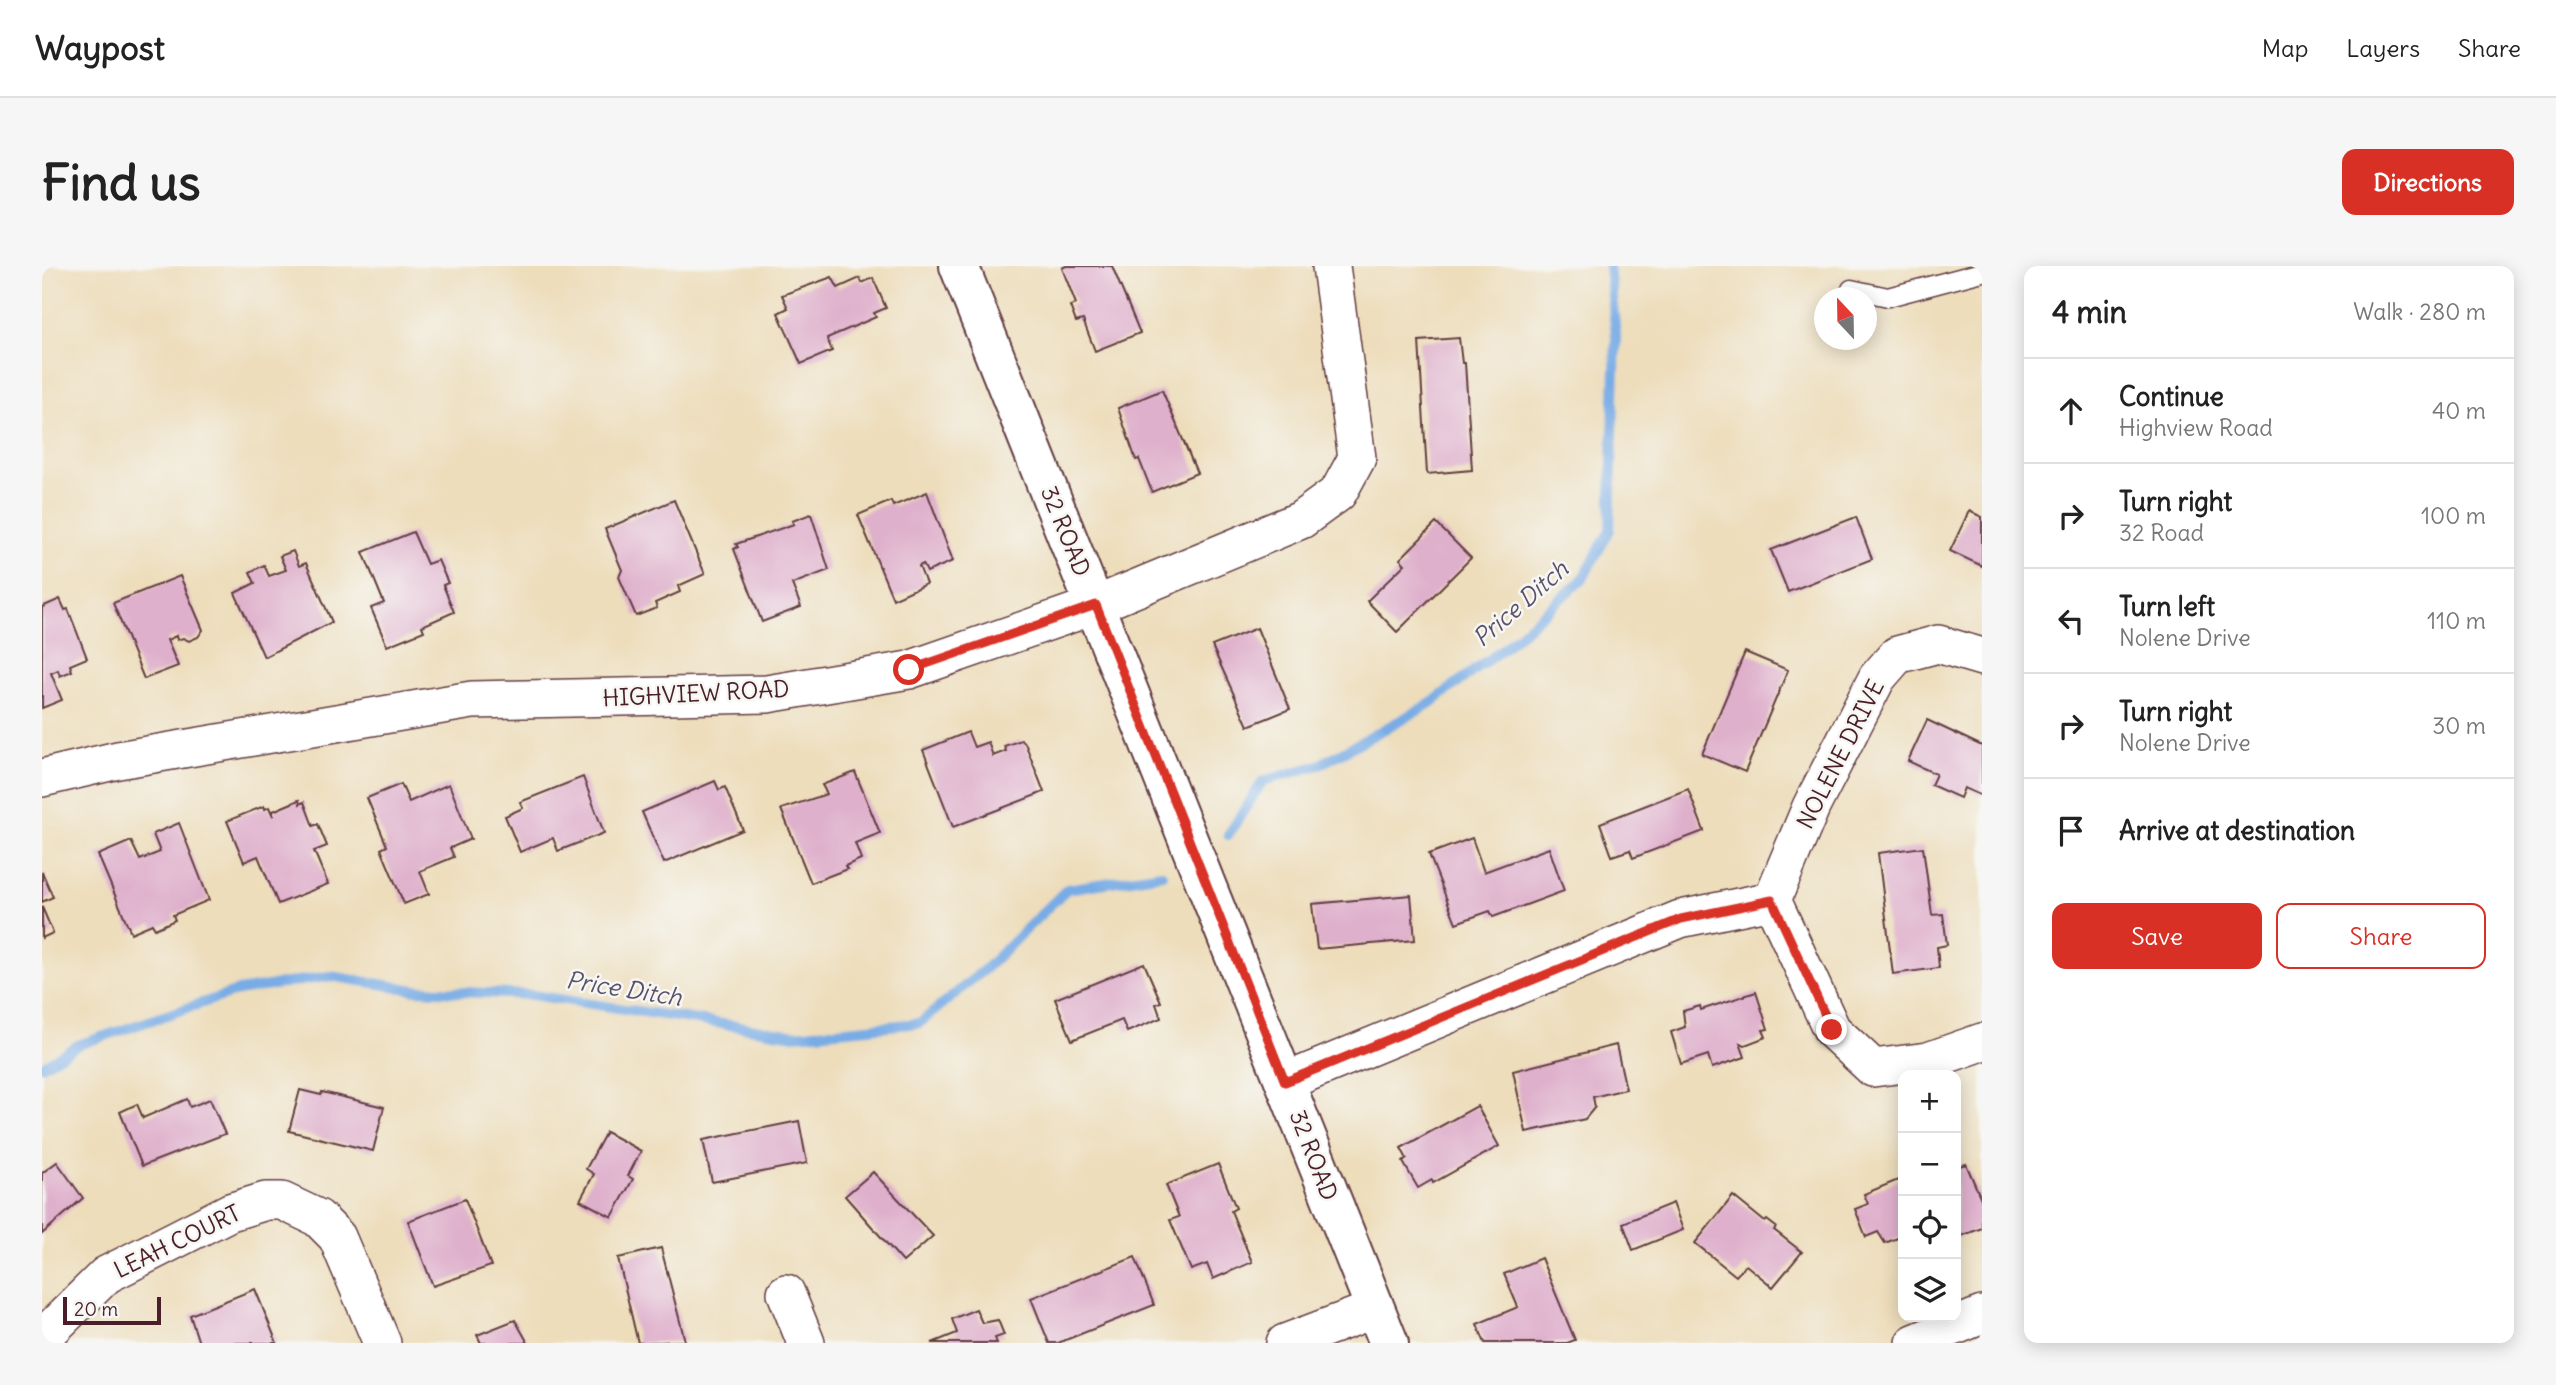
<!DOCTYPE html>
<html lang="en">
<head>
<meta charset="utf-8">
<style>
  body { margin:0; font-family:Delius,sans-serif; background:#f6f6f6; color:#222 }
  .controls { position:absolute; right:21px; bottom:21px; display:grid; overflow:hidden; border-radius:14px; box-shadow:0 4px 18px #0003 }
  .controls button { width:63px; height:63px; display:grid; place-items:center; padding:0; border:0; border-bottom:2px solid #e0e0e0; background:#fff; color:#222; font:35px sans-serif }
  .compass { position:absolute; left:1772px; top:21px; width:63px; height:63px; border-radius:50%; background:#fff; box-shadow:0 4px 18px #0003; rotate:338deg }
  .scale { position:absolute; left:21px; bottom:18px; width:98px; box-sizing:border-box; padding-left:7px; border:4px solid #4a1f2b; border-top:0; font-size:19px; line-height:24px; white-space:nowrap; color:#4a1f2b; -webkit-text-stroke:5px #f6f6f2; paint-order:stroke }
  .stop { position:absolute; width:21px; height:21px; margin:-16px; border:5px solid #d93025; border-radius:50%; background:#fff }
  .stop.end { background:#d93025; border-color:#fff; box-shadow:0 2px 7px #0008 }
  .list { margin:0; padding:0; list-style:none }
  h2 { display:flex; justify-content:space-between; align-items:center; height:91px; margin:0; padding:0 28px; font-size:30px }
  h2 small { font-size:23px; font-weight:400; color:#767676 }
  .list li { display:grid; grid-template-columns:46px 1fr auto; gap:21px; align-items:center; box-sizing:border-box; height:105px; padding:0 28px; border-top:2px solid #e0e0e0 }
  .list b { display:block; font-size:26px; white-space:nowrap }
  .list p { margin:0; font-size:23px; white-space:nowrap; color:#767676 }
  .list em { font-size:23px; font-style:normal; color:#767676 }
  .actions { display:flex; gap:14px; padding:21px 28px }
  .actions a { flex:1; padding:16px 0; border:2px solid #d93025; border-radius:14px; text-align:center; font-size:24px; color:#d93025 }
  .actions .main { background:#d93025; color:#fff }
  .icon { flex:none; width:38px; height:38px; fill:none; stroke:currentColor; stroke-width:2; stroke-linecap:round; stroke-linejoin:round }
  .map { position:relative; flex:none; width:1940px; height:1077px; overflow:hidden; border-radius:14px }
  header { display:flex; align-items:center; gap:42px; box-sizing:border-box; height:98px; padding:0 35px; background:#fff; border-bottom:2px solid #e0e0e0 }
  header strong { font-size:33px }
  nav { display:flex; gap:38px; margin-inline-start:auto; font-size:24px }
  .intro { display:flex; align-items:center; justify-content:space-between; box-sizing:border-box; height:168px; padding:0 42px }
  h1 { margin:0; font-size:49px }
  .button { padding:18px 32px; border-radius:14px; background:#d93025; color:#fff; font-size:24px; font-weight:700 }
  main { display:flex; gap:42px; padding:0 42px }
  aside { flex:1; background:#fff; border-radius:14px; box-shadow:0 4px 18px #0003 }
  .map>svg:first-child { display:block }
</style>
</head>
<body>
<header>
<strong>Waypost</strong>
<nav><a>Map</a><a>Layers</a><a>Share</a></nav>
</header>
<div class="intro"><h1>Find us</h1><a class="button">Directions</a></div>
<main>
<div class="map">
<svg width="1940" height="1077" viewBox="0 0 1940 1077">
  <rect width="100%" height="100%" fill="#f6f6f2"/>
  <filter id="ink" filterUnits="userSpaceOnUse"><feTurbulence type="fractalNoise" baseFrequency=".0143" numOctaves="2"/><feDisplacementMap in="SourceGraphic" scale="14" xChannelSelector="R" yChannelSelector="G"/><feConvolveMatrix kernelMatrix="1 2 1 2 8 2 1 2 1" color-interpolation-filters="sRGB"/></filter>
  <filter id="wash" filterUnits="userSpaceOnUse"><feTurbulence type="fractalNoise" baseFrequency=".00686" numOctaves="4" result="noise"/><feDisplacementMap in="SourceGraphic" scale="28" xChannelSelector="R" yChannelSelector="G"/><feGaussianBlur stdDeviation="1.57" result="paint"/><feColorMatrix in="noise" values="0 0 0 0 0 0 0 0 0 0 0 0 0 0 0 0 0 1.4 0 .05"/><feComposite in="paint" operator="in"/></filter>
  <g filter="url(#wash)">
    <rect width="100%" height="100%" fill="#edddbb"/>
    <g fill="none" stroke-linecap="round" stroke-linejoin="round">
      <g stroke="#78ace5" stroke-width="10">
        <path d="M1186 569 1221 515 1277 499 1388 438 1463 381 1540 314 1568 264 1574 70 1567 0"/>
        <path d="M0 800 36 779 196 725 288 710 374 724 490 729 753 769 878 757 944 702 1025 623 1120 608"/>
      </g>
    </g>
    <g id="blocks">
      <g fill="#dfb0cc">
        <path d="M1024 0H1070L1098 67 1053 85 1041 54 1034 56 1028 40 1034 38 1020 2Z"/>
        <path d="M790 11 796 22 818 12 820 17 831 12 844 42 832 47 834 51 785 72 790 85 759 98 736 47 746 42 740 29Z"/>
        <path d="M1417 72 1420 97H1423L1430 204 1385 208 1377 75Z"/>
        <path d="M1120 124 1155 207 1110 226 1097 193 1094 194 1076 142Z"/>
        <path d="M885 226 911 295 885 306 881 298 877 300 884 318 851 333 816 249 849 235 851 240Z"/>
        <path d="M632 234 663 308 636 320 638 326 613 337 615 342 594 350 577 311 580 304 563 263Z"/>
        <path d="M1927 245 1940 251V300L1908 285Z"/>
        <path d="M769 248 787 304 750 318 759 341 720 356 692 283 696 281 694 278 752 258 750 255Z"/>
        <path d="M1814 251 1830 293 1746 326 1729 284Z"/>
        <path d="M1394 257 1429 292 1355 366 1325 335 1363 298 1358 293Z"/>
        <path d="M371 266 385 298 396 294 406 317 401 319 412 346 380 360 382 365 345 380 329 342 342 337 321 286Z"/>
        <path d="M251 285 257 300 264 297 290 356 222 391 193 327 213 317 208 306 222 299 227 310 244 304 238 290Z"/>
        <path d="M138 310 161 364 156 371 147 375 141 372 135 374 134 370 125 374 136 400 102 413 71 337Z"/>
        <path d="M18 333 23 344 26 343 45 392 28 399 30 405 18 410 16 404 9 407 20 434 0 442V341Z"/>
        <path d="M1215 362 1248 443 1206 460 1170 380Z"/>
        <path d="M1703 386 1746 404 1703 506 1660 488Z"/>
        <path d="M1885 454 1940 480V530L1922 522 1918 532 1889 519 1894 508 1866 495Z"/>
        <path d="M926 466 932 481 946 476 951 490 964 485 962 480 979 474 983 477 1002 526 911 561 881 484Z"/>
        <path d="M813 506 838 567 813 577 819 593 803 600 805 603 769 617 739 543 785 528 780 519Z"/>
        <path d="M541 511 562 567 516 585 511 572 478 586 463 550 481 542 478 536Z"/>
        <path d="M673 515 677 524 683 521 701 564 622 597 600 546Z"/>
        <path d="M359 518 367 536 407 518 429 573 408 582 412 591 378 605 387 628 362 638 339 583 345 580 325 532Z"/>
        <path d="M1646 523 1662 565 1591 592 1588 584 1570 590 1558 557Z"/>
        <path d="M257 534 258 538 262 536 271 560 276 558 285 580 272 585 286 618 236 638 216 590 202 596 185 555 222 540 223 543 227 541 231 550V545Z"/>
        <path d="M137 557 167 634 131 649 133 654 113 663 110 658 89 667 56 589 89 575 98 594 118 586 111 568Z"/>
        <path d="M1430 572 1442 606 1507 582 1522 625 1451 651 1448 645 1414 657 1387 588Z"/>
        <path d="M1881 581 1890 649 1901 648 1905 679 1895 681 1897 702 1851 708 1836 587Z"/>
        <path d="M0 606 11 631 0 636Z"/>
        <path d="M1369 629 1373 674 1275 683 1270 638Z"/>
        <path d="M0 641 11 667 0 672Z"/>
        <path d="M1102 697 1119 736 1114 738 1119 752 1085 766 1080 754 1030 774 1013 733Z"/>
        <path d="M1714 726 1726 763 1721 764 1724 771 1703 779 1698 777 1703 791 1670 802 1666 789 1639 798 1629 766 1643 761 1641 745 1658 740 1659 744Z"/>
        <path d="M1574 779 1584 823 1551 831 1553 841 1543 853 1484 866 1471 805Z"/>
        <path d="M258 824 279 829 280 826 342 841 331 885 247 865Z"/>
        <path d="M145 833 148 841 168 833 183 868 100 900 78 846 95 838 101 852Z"/>
        <path d="M1435 840 1457 880 1391 917 1390 914 1376 922 1361 896 1365 893 1359 882Z"/>
        <path d="M757 855 765 897 670 916 661 874Z"/>
        <path d="M564 866 599 885 586 910 591 913 570 951 538 934 552 908 544 903Z"/>
        <path d="M15 896 41 932 0 968V907Z"/>
        <path d="M1176 898 1194 942 1189 945 1210 996 1171 1013 1165 998 1149 1004 1128 954 1137 951 1124 919Z"/>
        <path d="M1924 898 1940 935V962L1914 972V901Z"/>
        <path d="M831 906 891 970 861 996 803 930Z"/>
        <path d="M1861 912V970L1843 977 1836 966 1824 971 1813 943 1826 938 1822 928Z"/>
        <path d="M1691 930 1723 956 1725 954 1734 961 1732 964 1760 986 1731 1021 1704 999 1694 1010 1653 977Z"/>
        <path d="M423 933 449 1000 391 1020 366 955Z"/>
        <path d="M1631 937 1641 964 1591 984 1581 957Z"/>
        <path d="M619 982 643 1075 596 1077 576 992Z"/>
        <path d="M1093 991 1112 1039 1016 1077H1007L989 1032Z"/>
        <path d="M1499 992 1533 1074 1525 1077H1443L1435 1058 1476 1041 1462 1008Z"/>
        <path d="M213 1023 235 1077H157L148 1049Z"/>
        <path d="M934 1043 940 1057 956 1054 962 1069 953 1072 955 1077H890L915 1067 910 1053Z"/>
        <path d="M473 1054 486 1077H439L435 1069Z"/>
      </g>
    </g>
  </g>
  <g filter="url(#ink)">
    <use href="#blocks" fill-opacity="0" stroke="#623c41" stroke-width="2"/>
    <g fill="none" stroke-linecap="round" stroke-linejoin="round">
      <g stroke="#623c41" stroke-width="21">
        <path id="service" d="M1809 23 1846 31 1940 6"/>
      </g>
      <g stroke="#623c41" stroke-width="40">
        <g id="minor">
          <path d="M1940 391 1896 378 1855 389 1835 412 1769 541 1730 634 1790 764 1831 802 1886 795 1940 776"/>
          <path d="M0 512 76 494 430 434 725 428 867 404 1054 339 1259 254 1296 227 1315 192 1289 0"/>
          <path d="M1243 816 1638 653 1730 634"/>
          <path d="M744 1027 764 1077"/>
          <path d="M0 1072 64 1009 188 946 224 935H240L276 952 295 971 340 1077"/>
          <path d="M1243 1077 1333 1043"/>
          <path d="M1872 1077 1940 1049"/>
        </g>
      </g>
      <g stroke="#623c41" stroke-width="42">
        <path id="tertiary" d="M917 0 1347 1077"/>
      </g>
      <use href="#service" stroke="#fff" stroke-width="18"/>
      <use href="#minor" stroke="#fff" stroke-width="37"/>
      <use href="#tertiary" stroke="#fff" stroke-width="38"/>
    </g>
  </g>
  <g fill="none" stroke-linecap="round" stroke-linejoin="round" filter="url(#ink)">
    <path stroke="#d93025" stroke-width="9" d="M867 404 1054 339 1243 816 1639 653 1730 634 1790 764"/>
  </g>
  <g text-anchor="middle" dominant-baseline="central" stroke-width="5" stroke-linejoin="round" paint-order="stroke">
    <g font-size="23" fill="#4a1f2b" stroke="#f6f6f2">
      <text transform="translate(1024 265) rotate(68)">32 ROAD</text>
      <text transform="translate(654 427) rotate(-3)">HIGHVIEW ROAD</text>
      <text transform="translate(1798 488) rotate(-63)">NOLENE DRIVE</text>
      <text transform="translate(1272 889) rotate(69)">32 ROAD</text>
      <text transform="translate(135 975) rotate(-26)">LEAH COURT</text>
    </g>
    <g font-size="24" font-style="italic" fill="#5a506c" stroke="#f6f6f2">
      <text transform="translate(1478 337) rotate(-41)">Price Ditch</text>
      <text transform="translate(582 722) rotate(9)">Price Ditch</text>
    </g>
  </g>
</svg>
<div class="controls">
<button>+</button>
<button>−</button>
<button><svg class="icon" aria-label="locate" viewBox="0 0 24 24"><circle cx="12" cy="12" r="6"/><path d="M12 2v4M12 18v4M2 12h4M18 12h4"/></svg></button>
<button><svg class="icon" aria-label="layers" viewBox="0 0 24 24"><path d="M12 4l9 5-9 5-9-5zM3 14l9 5 9-5"/></svg></button>
</div>
<svg class="compass" viewBox="-18 -18 36 36"><path d="M0-13l5 13h-10z" fill="#e53935"/><path d="M0 13l5-13h-10z" fill="#767676"/></svg>
<div class="scale">20 m</div>
<div class="stop" style="left:867px;top:404px"></div>
<div class="stop end" style="left:1790px;top:764px"></div>
</div>
<aside>
<h2>4 min<small>Walk · 280 m</small></h2>
<ul class="list">
<li><svg class="icon" aria-label="ahead" viewBox="0 0 24 24"><path d="M12 20V5M6 11l6-6 6 6"/></svg><div><b>Continue</b><p>Highview Road</p></div><em>40 m</em></li>
<li><svg class="icon" aria-label="right" viewBox="0 0 24 24"><path d="M7 20v-9h11M14 6l5 5-5 5"/></svg><div><b>Turn right</b><p>32 Road</p></div><em>100 m</em></li>
<li><svg class="icon" aria-label="left" viewBox="0 0 24 24"><path d="M17 20v-9H6M10 6l-5 5 5 5"/></svg><div><b>Turn left</b><p>Nolene Drive</p></div><em>110 m</em></li>
<li><svg class="icon" aria-label="right" viewBox="0 0 24 24"><path d="M7 20v-9h11M14 6l5 5-5 5"/></svg><div><b>Turn right</b><p>Nolene Drive</p></div><em>30 m</em></li>
<li><svg class="icon" aria-label="arrive" viewBox="0 0 24 24"><path d="M6 21V4h12l-3 4 3 4H6"/></svg><div><b>Arrive at destination</b></div></li>
</ul>
<div class="actions"><a class="main">Save</a><a>Share</a></div>
</aside>
</main>
</body>
</html>
